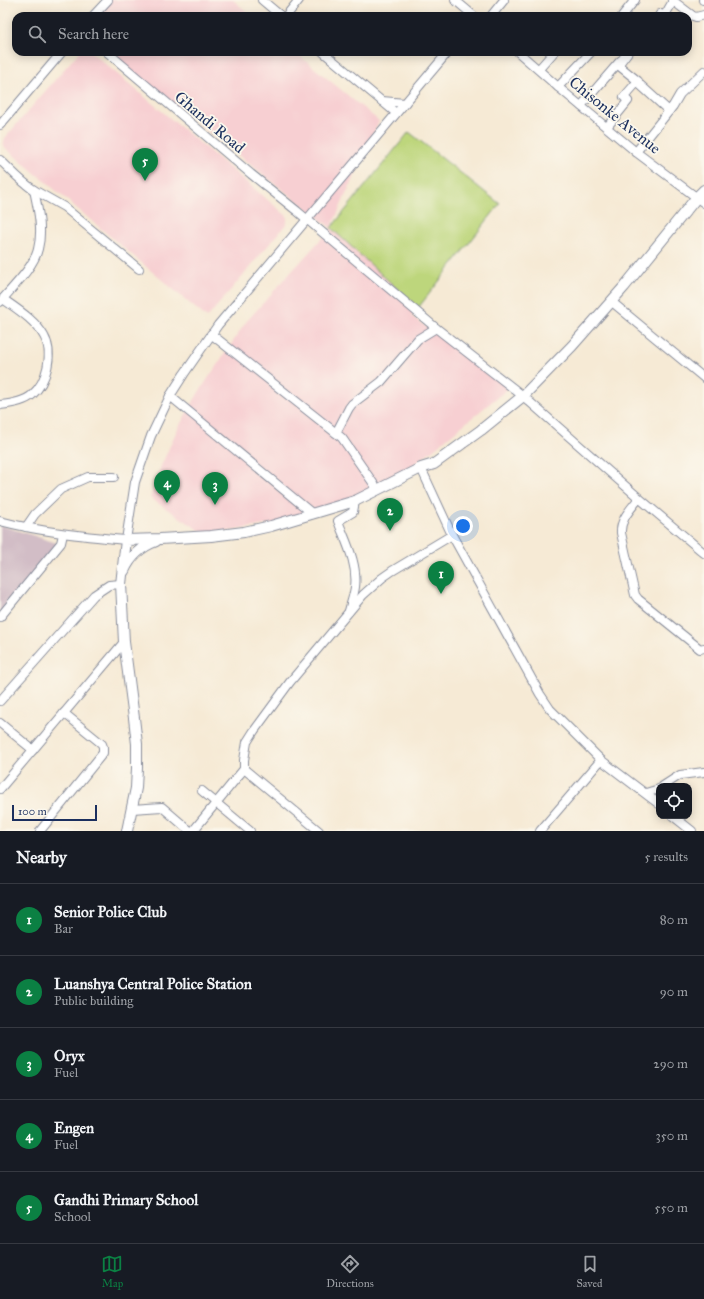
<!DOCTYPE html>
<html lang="en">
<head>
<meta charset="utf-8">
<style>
  body { margin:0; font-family:"IM FELL Great Primer",serif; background:#242831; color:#f1f3f6 }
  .controls { position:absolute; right:12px; bottom:12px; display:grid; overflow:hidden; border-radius:8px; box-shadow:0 2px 10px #0003 }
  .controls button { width:36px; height:36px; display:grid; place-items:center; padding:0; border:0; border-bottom:1px solid #363941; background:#171b24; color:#f1f3f6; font:20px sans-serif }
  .scale { position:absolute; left:12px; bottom:10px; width:85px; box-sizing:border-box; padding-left:4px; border:2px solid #1b2f5e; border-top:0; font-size:11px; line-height:14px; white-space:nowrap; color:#1b2f5e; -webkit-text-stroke:3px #fbf7ec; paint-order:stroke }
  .you { position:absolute; left:463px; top:526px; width:14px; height:14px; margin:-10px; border:3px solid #fff; border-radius:50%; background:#1a73e8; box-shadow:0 0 0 6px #1a73e833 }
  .badge { display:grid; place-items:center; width:26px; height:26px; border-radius:50%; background:#0b8043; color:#fff; font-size:13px; font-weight:700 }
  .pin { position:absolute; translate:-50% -33px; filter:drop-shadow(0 1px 2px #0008) }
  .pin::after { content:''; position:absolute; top:21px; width:14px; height:12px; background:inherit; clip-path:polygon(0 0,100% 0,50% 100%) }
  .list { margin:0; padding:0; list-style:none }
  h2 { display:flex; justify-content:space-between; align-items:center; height:52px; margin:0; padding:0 16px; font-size:17px }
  h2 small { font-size:13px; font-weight:400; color:#9ea1a6 }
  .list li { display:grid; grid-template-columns:26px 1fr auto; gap:12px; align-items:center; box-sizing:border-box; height:72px; padding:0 16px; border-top:1px solid #363941 }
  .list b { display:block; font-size:15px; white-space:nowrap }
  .list p { margin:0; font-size:13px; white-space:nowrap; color:#9ea1a6 }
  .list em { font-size:13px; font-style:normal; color:#9ea1a6 }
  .icon { flex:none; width:22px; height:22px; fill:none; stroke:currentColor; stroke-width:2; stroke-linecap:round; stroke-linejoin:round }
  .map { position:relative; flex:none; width:704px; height:831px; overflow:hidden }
  .search { position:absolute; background:#171b24; box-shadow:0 2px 10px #0003; left:12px; right:12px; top:12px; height:44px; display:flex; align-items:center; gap:10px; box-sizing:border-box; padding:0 14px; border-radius:12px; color:#9ea1a6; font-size:15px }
  .sheet { height:412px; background:#171b24 }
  nav { display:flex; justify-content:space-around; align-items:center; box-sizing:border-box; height:56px; border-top:1px solid #363941; background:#171b24; font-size:11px; color:#9ea1a6 }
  nav a { display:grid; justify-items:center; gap:2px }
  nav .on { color:#0b8043 }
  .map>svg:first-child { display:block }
</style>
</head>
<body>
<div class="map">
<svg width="704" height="831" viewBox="0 0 704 831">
  <rect width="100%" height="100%" fill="#fbf7ec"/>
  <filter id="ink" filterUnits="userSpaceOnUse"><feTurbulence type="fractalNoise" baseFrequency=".025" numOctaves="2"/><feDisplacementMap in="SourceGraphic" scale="8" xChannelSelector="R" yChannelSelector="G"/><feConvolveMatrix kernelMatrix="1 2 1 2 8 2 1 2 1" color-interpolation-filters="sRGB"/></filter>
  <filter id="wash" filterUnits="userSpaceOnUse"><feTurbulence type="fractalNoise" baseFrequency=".012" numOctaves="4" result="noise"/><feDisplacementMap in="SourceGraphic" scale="16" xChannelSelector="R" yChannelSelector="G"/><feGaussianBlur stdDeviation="0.9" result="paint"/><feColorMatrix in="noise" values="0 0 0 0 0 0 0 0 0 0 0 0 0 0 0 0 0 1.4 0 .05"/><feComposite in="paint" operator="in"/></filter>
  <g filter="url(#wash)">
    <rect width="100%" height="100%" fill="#f6ead5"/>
    <g fill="#f7cfd2">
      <path d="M107 0H233L252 16H98Z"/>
      <path d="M79 52H91L287 216V223L207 318 3 146 5 138Z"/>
      <path d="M107 52H295L379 121 331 228 418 308 411 316 510 387 383 490 289 521 207 535 150 498 161 466 177 430 199 392 246 322 331 228Z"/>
    </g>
    <path fill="#d2bdc6" d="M0 525 60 544 0 615Z"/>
    <path fill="#bdd67b" stroke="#6c826c" d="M409 132 500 204 418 308 331 228Z"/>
  </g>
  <g filter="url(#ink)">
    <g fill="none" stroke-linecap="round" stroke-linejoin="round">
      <g stroke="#888c9a" stroke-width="10">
        <g id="minor">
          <path d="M262 0 281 16"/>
          <path d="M455 0 474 16"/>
          <path d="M672 0 693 16 696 17 704 15"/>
          <path d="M703 0H704"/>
          <path d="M93 16 108 0"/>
          <path d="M286 16 299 0"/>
          <path d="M491 16 504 0"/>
          <path d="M622 16 635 0"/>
          <path d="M659 16 660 14 665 15 673 1"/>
          <path d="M107 52 251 174 297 211 436 328 523 396 639 498 704 553"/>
          <path d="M323 52 396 113"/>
          <path d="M518 52 558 87 636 152 704 203"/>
          <path d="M539 69 554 52"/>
          <path d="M637 82 669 111"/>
          <path d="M558 87 591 52"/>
          <path d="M382 101 405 103"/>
          <path d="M581 106 620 61"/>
          <path d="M0 125 62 52"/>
          <path d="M607 127 628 101 624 97 638 81 618 65 628 52"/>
          <path d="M636 152 673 106 680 94 704 71"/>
          <path d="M0 160C11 170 21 182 34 190 38 209 43 230 38 249 34 267 12 288 0 302"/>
          <path d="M34 190 64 207 139 269"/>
          <path d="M612 302 704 378"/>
          <path d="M211 334 336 433 342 438 378 490"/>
          <path d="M170 396 313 514"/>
          <path d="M0 405C10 404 24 402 32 395 47 382 54 353 44 336 35 320 17 309 3 299"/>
          <path d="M336 433 349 408 352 404 381 382 418 339 436 328"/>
          <path d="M421 468 452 535 540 694 550 709 601 760 659 804"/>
          <path d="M639 498C631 509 620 519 621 533L635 595 638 599 700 649 704 648"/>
          <path d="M0 521C41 532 83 536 126 540L135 482 151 436 170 396 184 374 218 325 448 52"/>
          <path d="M26 527 35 514 61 489 88 477H114"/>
          <path d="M349 611C351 603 354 595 355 587 358 564 346 542 338 521L353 512 355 501"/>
          <path d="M0 617 61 543 63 534"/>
          <path d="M0 701 94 595 109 585 121 584"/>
          <path d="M0 723 33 750"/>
          <path d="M663 786 680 775 704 772"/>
          <path d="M0 789 124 642"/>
          <path d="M202 791 250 831"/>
          <path d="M646 793 659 789"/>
          <path d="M132 809 162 807 190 831"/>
          <path d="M673 816 692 831"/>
          <path d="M40 831 103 753V747L102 744 64 713"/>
          <path d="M193 831 244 769"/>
          <path d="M319 831 244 769V760L247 742 254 731 290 682 363 595 382 578 392 571 452 535"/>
          <path d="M540 831 601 760"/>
        </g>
      </g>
      <g stroke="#888c9a" stroke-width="12">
        <g id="major">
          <path d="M124 571C130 557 142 546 156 541"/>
          <path d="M127 831 136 788 137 768V744L134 718 124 642 121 584 126 540 160 539 211 536 244 532 271 526 355 501 421 468 434 464 481 430 523 396 572 346 624 287 697 197 704 190"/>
        </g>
      </g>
      <use href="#minor" stroke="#fff" stroke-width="8"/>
      <use href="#major" stroke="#fff" stroke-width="10"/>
    </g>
  </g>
  <g text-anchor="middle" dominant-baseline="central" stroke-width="3.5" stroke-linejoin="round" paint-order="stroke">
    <g font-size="16" fill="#1b2f5e" stroke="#fbf7ec">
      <text transform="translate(615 115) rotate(39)">Chisonke Avenue</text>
      <text transform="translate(210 122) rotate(40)">Ghandi Road</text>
    </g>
  </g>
</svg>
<div class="controls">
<button><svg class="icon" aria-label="locate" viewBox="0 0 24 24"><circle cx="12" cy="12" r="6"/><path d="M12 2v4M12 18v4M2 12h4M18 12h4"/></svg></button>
</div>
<div class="scale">100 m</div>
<div class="you"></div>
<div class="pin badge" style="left:441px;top:594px">1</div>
<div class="pin badge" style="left:390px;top:531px">2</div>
<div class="pin badge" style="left:215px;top:505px">3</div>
<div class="pin badge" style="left:167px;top:503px">4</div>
<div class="pin badge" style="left:145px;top:181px">5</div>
<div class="search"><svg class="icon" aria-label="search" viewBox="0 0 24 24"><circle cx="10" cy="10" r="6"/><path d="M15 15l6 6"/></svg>Search here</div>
</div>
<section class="sheet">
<h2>Nearby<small>5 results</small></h2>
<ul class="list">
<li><span class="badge">1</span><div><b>Senior Police Club</b><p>Bar</p></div><em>80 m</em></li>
<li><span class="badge">2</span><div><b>Luanshya Central Police Station</b><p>Public building</p></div><em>90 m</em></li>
<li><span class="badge">3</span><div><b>Oryx</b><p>Fuel</p></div><em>290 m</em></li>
<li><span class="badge">4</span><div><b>Engen</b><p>Fuel</p></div><em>350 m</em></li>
<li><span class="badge">5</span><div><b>Gandhi Primary School</b><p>School</p></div><em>550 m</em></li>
</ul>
</section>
<nav>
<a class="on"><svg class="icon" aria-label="map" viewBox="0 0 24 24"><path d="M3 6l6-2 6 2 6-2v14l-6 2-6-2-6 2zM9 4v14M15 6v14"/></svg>Map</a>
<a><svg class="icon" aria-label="directions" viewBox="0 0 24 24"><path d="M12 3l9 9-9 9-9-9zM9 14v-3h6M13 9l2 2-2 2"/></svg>Directions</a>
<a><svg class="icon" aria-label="saved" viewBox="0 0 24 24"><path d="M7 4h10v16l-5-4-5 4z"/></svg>Saved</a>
</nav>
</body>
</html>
